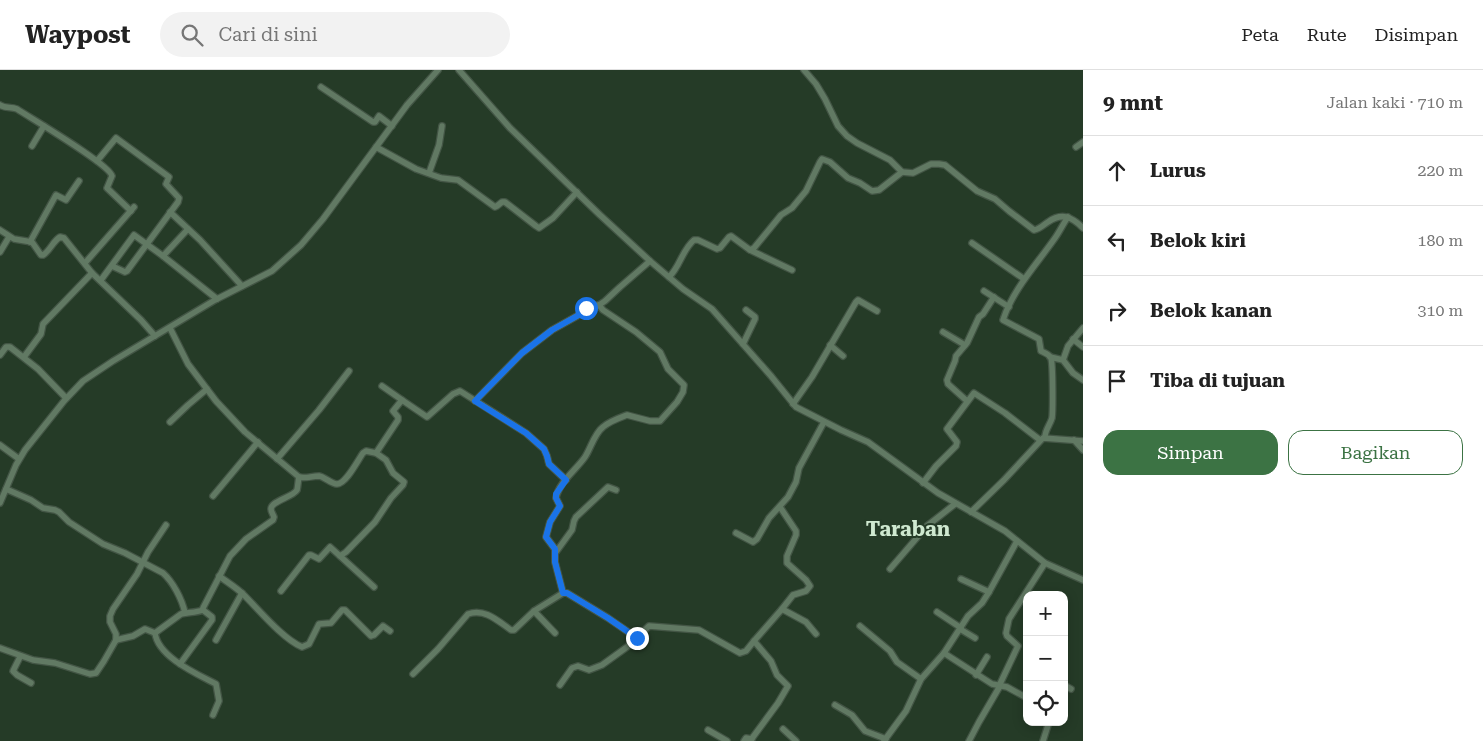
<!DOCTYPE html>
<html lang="id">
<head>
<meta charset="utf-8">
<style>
  body { margin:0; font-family:"Roboto Serif",serif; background:#f2f2f2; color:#222 }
  .controls { position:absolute; right:15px; bottom:15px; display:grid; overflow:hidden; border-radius:10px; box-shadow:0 2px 12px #0003 }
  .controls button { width:45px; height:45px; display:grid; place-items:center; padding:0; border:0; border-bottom:1px solid #e0e0e0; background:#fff; color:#222; font:25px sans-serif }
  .stop { position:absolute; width:15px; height:15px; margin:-11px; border:4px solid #1a73e8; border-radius:50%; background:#fff }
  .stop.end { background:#1a73e8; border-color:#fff; box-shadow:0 1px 5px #0008 }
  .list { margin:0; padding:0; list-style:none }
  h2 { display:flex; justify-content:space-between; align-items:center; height:65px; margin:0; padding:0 20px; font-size:21px }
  h2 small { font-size:16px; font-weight:400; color:#767676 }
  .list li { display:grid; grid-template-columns:32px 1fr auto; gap:15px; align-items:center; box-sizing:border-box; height:70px; padding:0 20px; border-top:1px solid #e0e0e0 }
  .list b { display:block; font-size:19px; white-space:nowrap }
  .list em { font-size:16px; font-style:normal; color:#767676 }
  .actions { display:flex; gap:10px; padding:15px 20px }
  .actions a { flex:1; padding:11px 0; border:1px solid #3c7344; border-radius:15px; text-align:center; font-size:18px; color:#3c7344 }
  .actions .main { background:#3c7344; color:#fff }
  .icon { flex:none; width:28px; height:28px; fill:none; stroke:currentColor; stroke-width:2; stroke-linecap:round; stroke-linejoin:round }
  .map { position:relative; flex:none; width:1083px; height:671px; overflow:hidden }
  header { display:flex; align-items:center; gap:30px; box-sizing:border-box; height:70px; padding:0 25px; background:#fff; border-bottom:1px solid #e0e0e0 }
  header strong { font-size:24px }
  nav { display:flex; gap:28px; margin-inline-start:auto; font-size:18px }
  .search { width:350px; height:45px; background:#f2f2f2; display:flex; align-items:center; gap:12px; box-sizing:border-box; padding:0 18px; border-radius:28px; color:#767676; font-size:19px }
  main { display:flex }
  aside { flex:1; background:#fff }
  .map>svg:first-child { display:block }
</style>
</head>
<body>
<header>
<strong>Waypost</strong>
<div class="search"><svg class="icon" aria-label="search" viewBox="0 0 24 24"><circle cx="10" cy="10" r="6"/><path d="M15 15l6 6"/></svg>Cari di sini</div>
<nav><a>Peta</a><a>Rute</a><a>Disimpan</a></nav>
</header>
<main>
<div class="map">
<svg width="1083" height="671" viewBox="0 0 1083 671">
  <rect width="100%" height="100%" fill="#253b27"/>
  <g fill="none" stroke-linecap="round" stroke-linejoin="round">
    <g stroke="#435545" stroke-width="8">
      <g id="minor">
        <path d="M459 0 510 58 600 145 650 191 683 219 712 239 771 306 796 337 841 360 868 372 938 423 1005 461 1045 493 1083 510"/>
        <path d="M804 0 816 14 825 29 838 56 847 66 857 73 890 90 902 102 913 103 931 94H939L945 95 977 121 995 129 1009 141 1034 160C1040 159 1043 155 1048 152 1062 142 1072 147 1083 158"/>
        <path d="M321 17 373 52H375L379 46 392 56"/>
        <path d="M0 35C6 39 11 36 17 39 32 49 109 94 112 106L107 118 131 141"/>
        <path d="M32 76 44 56"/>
        <path d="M376 77 416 99 441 108 458 110 495 137 497 136 502 132H505L536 156 539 158 553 148 577 122"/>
        <path d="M1076 77 1083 72"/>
        <path d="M97 91 116 68 169 107 166 114 179 128 178 132 127 201 125 202 112 196"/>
        <path d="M429 103 439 75 442 56"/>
        <path d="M170 142 200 170 242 216"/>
        <path d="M0 160 14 169 32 172 41 185H43C50 181 53 171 60 167L64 168 92 203 141 250 155 266"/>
        <path d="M30 172 56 125 66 130 79 111"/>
        <path d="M972 173 1024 209"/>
        <path d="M750 180 792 200"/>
        <path d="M0 182 9 167"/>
        <path d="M163 186 217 229"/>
        <path d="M85 193 134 137"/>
        <path d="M669 207C680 197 682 180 694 170H698L717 179 720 178 729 167 731 166 750 180 754 178 781 145 792 138 806 121 820 92 822 89 830 92 848 108 860 113 872 121 879 120 902 102"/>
        <path d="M101 210 134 165 163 186 188 159"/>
        <path d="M984 221 1009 237"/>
        <path d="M170 258 188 294 216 331 245 362 299 407C306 409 311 406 319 406 325 407 331 414 337 414 346 414 358 390 363 383L366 381 376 383 386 390 393 403 404 412 403 415 391 428 375 452 346 482 340 486 330 477 319 489 311 485H309L281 521"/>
        <path d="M943 262 965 275"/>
        <path d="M1073 269 1083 277"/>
        <path d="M743 274 755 249V247L746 240"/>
        <path d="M830 275 843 286"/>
        <path d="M0 285 6 277H10L38 299 66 328"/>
        <path d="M24 287 41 264 43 254 92 203"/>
        <path d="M1050 287 1063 290 1073 303 1083 310"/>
        <path d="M1063 290 1068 276 1083 258"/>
        <path d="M382 316 402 330"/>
        <path d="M475 331 522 283 552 260 577 246 589 236 599 235 605 231 620 217 650 191"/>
        <path d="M967 331 948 314 947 310 955 291 956 286 967 273 979 247 983 244 994 227"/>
        <path d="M793 334 812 307 856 232 858 230 877 241"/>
        <path d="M170 352 188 335 207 319"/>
        <path d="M1045 367C1045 360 1050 355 1052 348 1053 341 1053 296 1051 288 1049 284 1045 283 1041 281L1039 269 1003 250C1013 219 1037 194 1055 168 1060 161 1063 154 1068 147"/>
        <path d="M1074 370 1083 380"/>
        <path d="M0 375 19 389"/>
        <path d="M376 383 398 350V347L393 341 402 330 427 347 453 324 460 321 526 363 544 379 547 386 549 394 566 410"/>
        <path d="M277 389 319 340 349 301"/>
        <path d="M923 413 936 396 956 376 957 372 947 359 974 323 1005 343 1040 370"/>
        <path d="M6 419 31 430 43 438 55 440 59 442 69 452 103 474 125 483 163 503C173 512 182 529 185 543"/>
        <path d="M213 426 258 372"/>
        <path d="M0 433 16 395 25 380 64 331 83 311 113 291 215 230 272 201 301 175 323 149 407 35 438 0"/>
        <path d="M780 437 796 461V465L787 486V493L806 510 810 516 806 521 793 525 782 539"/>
        <path d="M971 442 1004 410 1043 368 1083 371"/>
        <path d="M736 463 753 472 757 469 769 448 788 427 796 412 799 398 824 352"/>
        <path d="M1017 471 989 522 982 533 968 546 944 583 992 614 1007 617 1027 628"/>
        <path d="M556 482 572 460 574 451 576 447 608 417 616 420"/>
        <path d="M340 486 374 517"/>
        <path d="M890 499 927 456 955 434"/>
        <path d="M219 506C227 512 237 518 244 525 259 540 283 569 302 577L309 574 319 554 331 553 342 540H345L371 566 374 565 383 556 390 561"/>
        <path d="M961 509 989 522"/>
        <path d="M563 523 555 492V479L546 467 550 452 560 436 556 428C559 412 576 400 585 387 591 378 594 364 603 357 610 351 619 348 627 345L650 351H660L677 332 683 322 684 315 668 299 660 282 636 262 603 240 599 235"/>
        <path d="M534 541 555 563"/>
        <path d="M937 542 961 558"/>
        <path d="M860 556 890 581 897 592 921 609"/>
        <path d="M960 559 975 568"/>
        <path d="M155 563C158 587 197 604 216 614L219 631 213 645"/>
        <path d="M116 570 133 566 145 559 155 563 181 544C188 542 195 543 203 540"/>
        <path d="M216 570 242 523"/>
        <path d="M0 578 33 590 55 593 90 604 96 603 104 591 116 570V564L110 552V546L113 539 137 504 148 482 166 455"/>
        <path d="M20 587 13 601 17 605 31 613"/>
        <path d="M180 594 212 550V547L203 540V538L230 486 246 469 273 450 274 447C273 444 271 442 271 439 271 431 293 427 297 420 298 416 298 411 299 407"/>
        <path d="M413 604 438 579 468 544C485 538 498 551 511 560H514L534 541 563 523H567L608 548 637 568"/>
        <path d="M976 605 987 587"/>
        <path d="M560 615 572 598 578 596 589 600 602 595 627 577 649 556 699 560 740 583 746 581 754 571"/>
        <path d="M1064 615 1071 619"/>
        <path d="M999 616 1018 576 1007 566 1006 563 1009 549 1045 493"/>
        <path d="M835 635 852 645 865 661 886 669"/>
        <path d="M783 659 796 671"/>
        <path d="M708 660 727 671"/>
        <path d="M744 671 746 668 752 669 753 667 778 633 788 616 777 605 771 591 754 571 782 539 806 552 816 564"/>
        <path d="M884 671 906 641 921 609 944 583"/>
        <path d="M969 671 979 652 1000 616"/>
        <path d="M1043 671 1049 652"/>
      </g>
    </g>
    <use href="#minor" stroke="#617963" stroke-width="5.5"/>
  </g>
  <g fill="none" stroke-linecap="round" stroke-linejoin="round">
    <path stroke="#1a73e8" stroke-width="6" d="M586 238 577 246 552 260 522 283 475 331 526 363 544 379 547 386 549 394 566 410 556 424V428L560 436 550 452 546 467 555 479V492L563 523H567L608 548 637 568"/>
  </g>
  <g text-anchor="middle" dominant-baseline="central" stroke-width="4" stroke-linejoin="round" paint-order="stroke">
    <g font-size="20" font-weight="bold" fill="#cfe9d0" stroke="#253b27">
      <text x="908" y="459">Taraban</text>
    </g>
  </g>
</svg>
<div class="controls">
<button>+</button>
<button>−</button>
<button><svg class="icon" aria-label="locate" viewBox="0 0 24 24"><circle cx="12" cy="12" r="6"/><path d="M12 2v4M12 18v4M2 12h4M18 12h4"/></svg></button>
</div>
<div class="stop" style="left:586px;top:238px"></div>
<div class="stop end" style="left:637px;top:568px"></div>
</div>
<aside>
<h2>9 mnt<small>Jalan kaki · 710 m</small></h2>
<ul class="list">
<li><svg class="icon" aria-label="ahead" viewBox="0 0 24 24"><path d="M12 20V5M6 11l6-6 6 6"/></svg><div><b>Lurus</b></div><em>220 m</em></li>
<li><svg class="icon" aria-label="left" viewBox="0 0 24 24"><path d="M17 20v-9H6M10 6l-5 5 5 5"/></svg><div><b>Belok kiri</b></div><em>180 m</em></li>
<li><svg class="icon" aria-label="right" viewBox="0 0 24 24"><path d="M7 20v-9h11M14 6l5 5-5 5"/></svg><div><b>Belok kanan</b></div><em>310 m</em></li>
<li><svg class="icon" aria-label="arrive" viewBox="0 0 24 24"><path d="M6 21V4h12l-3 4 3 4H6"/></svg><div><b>Tiba di tujuan</b></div></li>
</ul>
<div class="actions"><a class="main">Simpan</a><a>Bagikan</a></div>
</aside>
</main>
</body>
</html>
